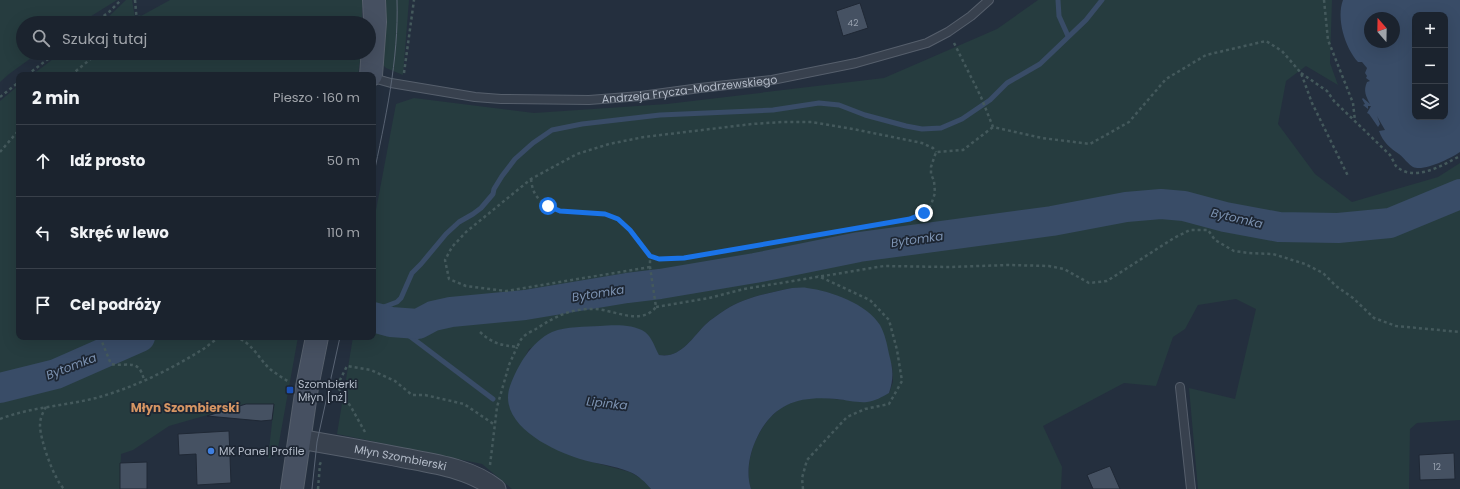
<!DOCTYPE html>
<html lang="pl">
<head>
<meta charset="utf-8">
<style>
  body { margin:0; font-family:Poppins,sans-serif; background:#242b36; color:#f1f3f6 }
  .controls { position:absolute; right:12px; top:12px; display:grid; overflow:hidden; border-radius:8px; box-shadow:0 4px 16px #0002 }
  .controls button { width:36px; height:36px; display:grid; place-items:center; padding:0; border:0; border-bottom:1px solid #39404a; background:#1b232e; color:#f1f3f6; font:20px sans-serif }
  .compass { position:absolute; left:1364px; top:12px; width:36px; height:36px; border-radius:50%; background:#1b232e; box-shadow:0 4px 16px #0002; rotate:340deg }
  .stop { position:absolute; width:12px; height:12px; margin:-9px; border:3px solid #1a73e8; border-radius:50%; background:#fff }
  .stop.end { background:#1a73e8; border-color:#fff; box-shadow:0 1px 4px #0008 }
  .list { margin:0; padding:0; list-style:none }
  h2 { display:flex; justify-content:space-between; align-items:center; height:52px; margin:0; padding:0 16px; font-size:17px }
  h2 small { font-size:13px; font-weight:400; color:#a0a4aa }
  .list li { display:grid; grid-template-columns:26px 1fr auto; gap:12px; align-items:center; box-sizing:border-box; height:72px; padding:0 16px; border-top:1px solid #39404a }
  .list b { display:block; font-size:15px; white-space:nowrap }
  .list em { font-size:13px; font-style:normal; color:#a0a4aa }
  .icon { flex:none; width:22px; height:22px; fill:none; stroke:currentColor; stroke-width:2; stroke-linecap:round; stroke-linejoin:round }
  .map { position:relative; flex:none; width:1460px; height:489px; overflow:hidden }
  .search { position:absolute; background:#1b232e; box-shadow:0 4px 16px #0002; left:16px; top:16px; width:360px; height:44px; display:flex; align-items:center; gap:10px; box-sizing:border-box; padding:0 14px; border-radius:22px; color:#a0a4aa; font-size:15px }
  .panel { position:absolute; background:#1b232e; box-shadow:0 4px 16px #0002; left:16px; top:72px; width:360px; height:268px; border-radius:8px }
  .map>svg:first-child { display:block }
</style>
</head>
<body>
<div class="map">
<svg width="1460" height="489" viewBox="0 0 1460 489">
  <rect width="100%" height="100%" fill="#242f3e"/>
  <g fill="#263c3f">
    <path d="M0 0H117L80 23H23V53H38L9 74 0 82Z"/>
    <path d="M126 0H132L135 18 139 15 141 16 170 0H362V23H102Z"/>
    <path d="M383 0H409L403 75 386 68 383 65Z"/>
    <path d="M1038 0H1332L1330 63 1338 85 1306 66 1286 81 1278 124 1315 174 1352 202 1438 177 1460 163V420L1417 423 1410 429 1409 489H1198L1189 388 1235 399 1256 309 1236 299 1198 305 1185 329 1173 337 1156 386 1124 383 1043 426 1062 467 1061 489H751C746 475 749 458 754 444 766 417 782 400 813 398 824 397 836 400 847 400 861 400 875 395 889 393L893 382 892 365 792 288C769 293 745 297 725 310 718 315 711 319 705 325 692 338 680 359 659 355L655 350 632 327 612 326 572 328 529 349 510 387 581 459 630 472 642 479 651 489H512L482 464 337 434 353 337H373V226L396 104 414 98 534 113 667 104 884 78 997 29Z"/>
    <path d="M61 53H361L358 75H32Z"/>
    <path d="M19 85V337H130L113 344H104L98 351 54 368 0 381V101Z"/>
    <path d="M154 337H298L278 448 273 455 268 459 274 404H246L169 426 133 450 121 454 120 489H0V393L55 379 104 360 111 358V356L115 354Z"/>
  </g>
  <g fill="#394c67" fill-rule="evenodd">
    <path d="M1343 0H1460V152C1451 158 1424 172 1413 167 1408 164 1404 158 1399 154 1390 148 1383 142 1379 131L1385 130 1378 118 1377 116 1380 124 1378 127 1369 114 1367 113 1371 106H1368V109L1363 105 1365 104 1362 99 1363 98 1370 104C1366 96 1363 91 1367 82L1370 81 1366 78 1367 76 1365 73 1367 68 1362 62H1358C1345 48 1336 18 1343 0ZM1415 15H1445V117H1415ZM1370 18H1394V42H1370Z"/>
    <path d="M792 288C797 288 803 287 807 288 831 291 867 304 880 325 885 334 887 344 889 354 893 369 894 378 889 393 882 397 875 401 867 402 858 403 846 400 837 399 798 395 771 404 755 442 749 456 746 474 751 489H651C645 482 639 476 630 472 614 465 596 464 580 459 551 450 497 424 510 386 518 365 531 342 552 332 567 326 585 327 600 326 614 325 633 324 645 332 652 337 655 348 659 355 680 359 692 338 705 325 711 319 718 315 725 310 745 297 769 293 792 288Z"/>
  </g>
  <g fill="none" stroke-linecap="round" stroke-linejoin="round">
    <g stroke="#394c67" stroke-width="5">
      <path d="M1058 0 1059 16 1068 36"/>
      <path d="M373 311 397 302 401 298 412 273 421 264 446 234 459 222 473 214 481 208 493 194 494 189 502 176 515 159 533 143 552 130 582 124 660 115 773 110 819 103 839 105 865 115 906 126 922 129 941 128 962 119 990 100 1007 83 1040 64 1086 20 1102 0"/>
      <path d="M391 322 493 399"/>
    </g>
    <g stroke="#394c67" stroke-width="30">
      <path d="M373 317 391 322 418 324 433 316 451 312 525 305 627 288 660 284 755 268 859 247 1052 221 1126 207 1161 204 1184 206 1225 217 1279 227 1338 228 1390 223 1460 194"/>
      <path d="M0 388 56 374 140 337"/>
    </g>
  </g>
  <g fill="#455162" stroke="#1f2835">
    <path d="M860 3 868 28 843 36 836 11Z"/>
    <path d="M246 404H274L272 420 261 421 207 416Z"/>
    <path d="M229 431 231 483 197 485 196 454 179 455 178 434Z"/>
    <path d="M1454 453 1455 479 1420 480 1419 455Z"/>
    <path d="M147 462V489H120V463Z"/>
    <path d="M1110 466 1120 489H1093L1087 475Z"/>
  </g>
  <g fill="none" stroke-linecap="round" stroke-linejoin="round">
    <g stroke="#565f6c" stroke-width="10">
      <g id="service">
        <path id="s1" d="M373 78 391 83 475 97 501 99 589 100 641 96 700 88 772 80 856 63 927 43 948 32 971 16 989 0"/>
        <path d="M1180 387 1191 489"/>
      </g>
    </g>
    <g stroke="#565f6c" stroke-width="21">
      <g id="tertiary">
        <path id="s2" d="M299 439C334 445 369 451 404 458 436 464 471 469 496 489"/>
      </g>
    </g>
    <g stroke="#565f6c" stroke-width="24">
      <g id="secondary">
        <path d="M371 75 375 22 374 0"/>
        <path d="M292 489 307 387 317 337"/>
      </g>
    </g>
    <g stroke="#44595c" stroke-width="2.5" stroke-dasharray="3 3" stroke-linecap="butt">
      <path d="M135 0 137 23"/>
      <path d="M1324 0 1328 40 1353 103 1355 121"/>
      <path d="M94 23 109 12 121 0"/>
      <path d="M954 43 981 97 993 127 1042 138 1090 144 1129 122 1166 79 1206 55 1266 41 1282 51 1301 73 1312 103 1348 176"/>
      <path d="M404 73 414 0"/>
      <path d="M1301 73 1327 91 1334 101 1390 155C1392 158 1394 163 1396 166 1414 183 1443 165 1460 156"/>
      <path d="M27 75 56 53"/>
      <path d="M71 75 98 53"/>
      <path d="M0 97 19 82"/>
      <path d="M0 152 19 130"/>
      <path d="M531 179C532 188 534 195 541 201 566 221 593 205 617 219 631 226 641 244 650 256"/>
      <path d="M650 267 506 291 466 286 449 279 445 260 452 247 466 232 531 179 577 154 609 144 644 137 752 124 782 122H812L858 130 922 143 933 148 936 152"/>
      <path d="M656 307 709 298 744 289 884 266 949 267 1009 265 1049 266 1064 269 1089 283 1107 281 1174 238 1190 230H1208L1215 240 1234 251 1249 253 1273 254 1305 264 1323 273 1336 286 1353 298 1374 318 1396 326 1460 332"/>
      <path d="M480 332C493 344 501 345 517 347 519 344 520 340 523 337 526 334 532 331 536 329 556 316 571 308 596 309 614 310 641 326 656 307L650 267V256L659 259 685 258 910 219 925 213 931 205 935 193 934 181 931 174V167L936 152 963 150 993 127"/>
      <path d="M100 337 111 364C128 367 139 358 144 380"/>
      <path d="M235 337C252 342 258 358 270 369 276 374 283 378 289 382"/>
      <path d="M46 407C43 412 40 418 40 425 40 440 54 479 64 489"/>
      <path d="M0 419C31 407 64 406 96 398 132 388 168 371 200 351 207 347 213 341 220 337"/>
      <path d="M365 432 351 407 337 386 347 366 371 370 395 381 412 395H425L464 404 495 425"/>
      <path d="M490 465 497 407 509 365 517 347"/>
      <path d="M318 489 320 464 322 460"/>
      <path d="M803 489 802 478 807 460 847 417 865 409 889 404 902 381 897 350 889 320 870 300 818 276"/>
    </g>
    <use href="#service" stroke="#38414e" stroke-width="8"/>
    <use href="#tertiary" stroke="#38414e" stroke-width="19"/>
    <use href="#secondary" stroke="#465061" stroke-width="22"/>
    <g stroke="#5a6575" stroke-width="1">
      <path d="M373 178C385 120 399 60 397 0"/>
      <path d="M312 489 317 442 340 337"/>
    </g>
  </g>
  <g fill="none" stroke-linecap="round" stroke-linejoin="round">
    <path stroke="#1a73e8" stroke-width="5" d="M548 206 560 211 605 214 618 219 630 230 650 256 659 259 684 258 910 219 924 213"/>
  </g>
  <rect fill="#1a4fb4" stroke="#1d2633" stroke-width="1.5" x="286" y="386" width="8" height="8" rx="2"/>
  <circle fill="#3f7fe0" stroke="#1d2633" stroke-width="1.5" cx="211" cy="451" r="4"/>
  <g text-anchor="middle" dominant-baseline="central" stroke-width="3.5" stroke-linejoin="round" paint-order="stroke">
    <g font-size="9" fill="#98a1af">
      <text x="853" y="23">42</text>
      <text x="1437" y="467">12</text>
    </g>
    <g font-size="11" fill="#b4bcc9" stroke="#1d2633">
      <text stroke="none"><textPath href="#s1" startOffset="319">Andrzeja Frycza-Modrzewskiego</textPath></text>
      <text stroke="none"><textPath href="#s2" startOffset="103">Młyn Szombierski</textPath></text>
    </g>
    <g font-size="11" fill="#b4bcc9" stroke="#1d2633" text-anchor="start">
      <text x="298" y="384">Szombierki<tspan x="298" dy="13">Młyn [nż]</tspan></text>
      <text x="219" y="451">MK Panel Profile</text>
    </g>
    <g font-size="12" font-style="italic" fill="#7c92b1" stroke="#1d2633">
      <text transform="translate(1237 218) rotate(13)">Bytomka</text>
      <text transform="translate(917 239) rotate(-8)">Bytomka</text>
      <text transform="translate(598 293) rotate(-9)">Bytomka</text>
      <text transform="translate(71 366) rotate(-21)">Bytomka</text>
      <text transform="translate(607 403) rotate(6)">Lipinka</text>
    </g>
    <g font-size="12" font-weight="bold" fill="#d59563" stroke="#1d2633">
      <text x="185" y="407">Młyn Szombierski</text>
    </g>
  </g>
</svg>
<div class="controls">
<button>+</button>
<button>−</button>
<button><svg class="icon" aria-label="layers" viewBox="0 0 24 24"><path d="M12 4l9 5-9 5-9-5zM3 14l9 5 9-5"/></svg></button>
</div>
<svg class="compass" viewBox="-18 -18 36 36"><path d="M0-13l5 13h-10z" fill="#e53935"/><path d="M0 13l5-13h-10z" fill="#a0a4aa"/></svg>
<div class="stop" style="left:548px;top:206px"></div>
<div class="stop end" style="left:924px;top:213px"></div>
<div class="search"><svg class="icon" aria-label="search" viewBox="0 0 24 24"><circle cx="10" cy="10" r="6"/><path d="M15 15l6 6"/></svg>Szukaj tutaj</div>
<section class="panel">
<h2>2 min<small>Pieszo · 160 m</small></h2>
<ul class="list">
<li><svg class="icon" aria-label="ahead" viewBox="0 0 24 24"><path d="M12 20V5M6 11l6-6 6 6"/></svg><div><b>Idź prosto</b></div><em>50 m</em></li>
<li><svg class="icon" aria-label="left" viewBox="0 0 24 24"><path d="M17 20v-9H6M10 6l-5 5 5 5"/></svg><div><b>Skręć w lewo</b></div><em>110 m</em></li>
<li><svg class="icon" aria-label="arrive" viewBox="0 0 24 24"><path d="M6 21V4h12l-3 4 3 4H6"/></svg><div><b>Cel podróży</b></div></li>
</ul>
</section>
</div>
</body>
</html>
